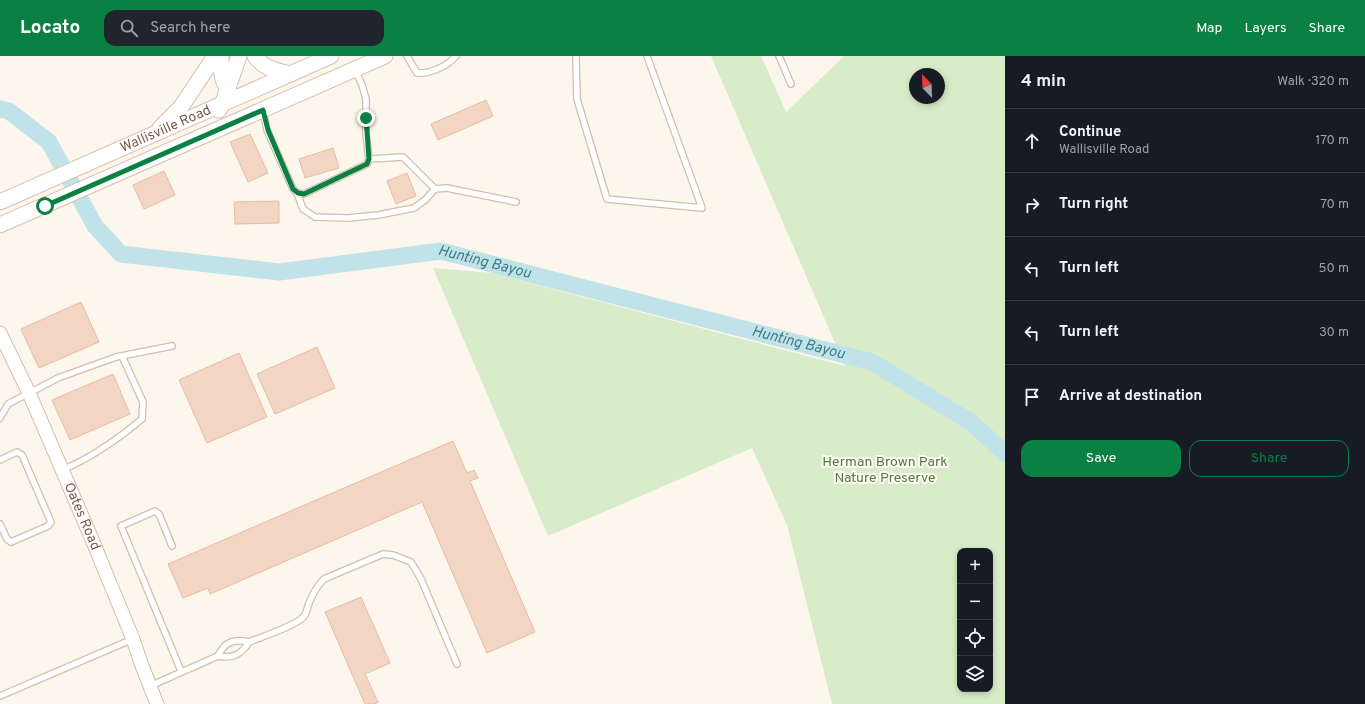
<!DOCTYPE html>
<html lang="en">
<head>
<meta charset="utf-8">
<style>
  body { margin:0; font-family:Overpass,sans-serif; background:#20242c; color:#f1f3f6 }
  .controls { position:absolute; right:12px; bottom:12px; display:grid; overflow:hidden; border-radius:8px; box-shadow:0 2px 6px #0003 }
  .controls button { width:36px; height:36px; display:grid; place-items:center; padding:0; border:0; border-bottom:1px solid #363941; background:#171b24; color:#f1f3f6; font:20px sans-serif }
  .compass { position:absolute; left:909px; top:12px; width:36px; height:36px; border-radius:50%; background:#171b24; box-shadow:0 2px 6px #0003; rotate:337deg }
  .stop { position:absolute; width:12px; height:12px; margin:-9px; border:3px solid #0b8043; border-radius:50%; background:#fff }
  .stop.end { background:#0b8043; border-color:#fff; box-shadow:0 1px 4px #0008 }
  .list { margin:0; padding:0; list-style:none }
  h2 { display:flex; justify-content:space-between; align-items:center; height:52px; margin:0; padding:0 16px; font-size:17px }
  h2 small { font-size:13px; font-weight:400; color:#9ea1a6 }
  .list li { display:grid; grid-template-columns:26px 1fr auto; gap:12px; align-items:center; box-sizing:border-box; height:64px; padding:0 16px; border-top:1px solid #363941 }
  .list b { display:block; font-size:15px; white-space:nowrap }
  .list p { margin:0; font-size:13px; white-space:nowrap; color:#9ea1a6 }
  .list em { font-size:13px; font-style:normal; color:#9ea1a6 }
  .actions { display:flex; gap:8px; padding:12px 16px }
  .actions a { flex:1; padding:9px 0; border:1px solid #0b8043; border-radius:12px; text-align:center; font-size:14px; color:#0b8043 }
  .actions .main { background:#0b8043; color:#fff }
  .icon { flex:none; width:22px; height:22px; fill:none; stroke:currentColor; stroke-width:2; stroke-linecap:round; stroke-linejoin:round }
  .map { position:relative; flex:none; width:1005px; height:648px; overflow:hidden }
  header { display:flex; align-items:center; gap:24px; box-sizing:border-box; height:56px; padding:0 20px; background:#0b8043; color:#fff }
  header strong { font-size:19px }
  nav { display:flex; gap:22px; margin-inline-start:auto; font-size:14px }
  .search { width:280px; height:36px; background:#20242c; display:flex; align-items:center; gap:10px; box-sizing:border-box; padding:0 14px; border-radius:12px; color:#9ea1a6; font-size:15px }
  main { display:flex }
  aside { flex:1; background:#171b24 }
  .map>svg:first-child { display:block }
</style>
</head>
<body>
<header>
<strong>Locato</strong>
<div class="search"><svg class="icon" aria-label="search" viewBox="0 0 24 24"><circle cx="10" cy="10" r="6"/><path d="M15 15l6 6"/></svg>Search here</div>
<nav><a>Map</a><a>Layers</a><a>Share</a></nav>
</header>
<main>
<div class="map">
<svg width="1005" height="648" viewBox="0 0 1005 648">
  <rect width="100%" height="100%" fill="#fdf6ec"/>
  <path fill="#d8ecc9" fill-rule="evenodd" d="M711 0H761L786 56 844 0H1005V648H832L787 469 752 392 548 480 433 212 492 217 845 310ZM915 18H939V42H915ZM960 495H990V633H960Z"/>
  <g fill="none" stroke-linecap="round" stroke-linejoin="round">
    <path stroke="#bfe3e8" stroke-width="17" id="s1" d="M0 53 9 55 49 86 95 170 121 198 279 216 441 195 872 306 972 367 1005 397"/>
  </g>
  <g fill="#f3d5c3" stroke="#e6bba3">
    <path d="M486 44 493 60 438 84 431 68Z"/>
    <path d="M250 78 268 117 248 126 230 86Z"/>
    <path d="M333 92 339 112 305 122 299 103Z"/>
    <path d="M164 115 175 139 144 153 133 129Z"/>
    <path d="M407 117 416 140 396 148 387 125Z"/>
    <path d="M279 145V167L235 168 234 146Z"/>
    <path d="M81 246 99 286 39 312 21 273Z"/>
    <path d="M317 291 335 332 275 358 257 318Z"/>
    <path d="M239 297 267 361 207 387 179 324Z"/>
    <path d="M113 318 130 358 70 384 52 344Z"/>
    <path d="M453 385 467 417 474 414 478 422 470 425 535 576 487 597 422 446 210 538 208 532 183 542 168 508Z"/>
    <path d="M361 541 390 607 365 618 378 646 374 648H365L325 556Z"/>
  </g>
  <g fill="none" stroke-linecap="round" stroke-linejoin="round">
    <g stroke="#d1beb0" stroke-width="8">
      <g id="service">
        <path d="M407 0 417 17C430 18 448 10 456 0"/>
        <path d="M576 0 577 43 607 143 702 152 647 0"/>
        <path d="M779 0 791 28"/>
        <path d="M263 55 267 74 293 133 297 137 304 138 367 108 369 103 366 78V43L362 29 355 14"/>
        <path d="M369 103 403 101 435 133"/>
        <path d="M297 137 303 153 315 161 348 162 378 159 414 152 425 144 435 133 447 132 516 146"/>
        <path d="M0 362 8 348 58 322 116 301 172 290"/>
        <path d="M0 404 17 396 22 399 51 466 48 470 11 486 7 483 0 468"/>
        <path d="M62 414C91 402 118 383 142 363L143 346 122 300"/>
        <path d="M172 490 159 458 155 455 121 470 181 615"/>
        <path d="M249 586C261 581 299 569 305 559 307 555 308 550 309 547 313 537 317 530 324 523L383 498 393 499 411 506 421 523 457 608"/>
        <path d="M150 630 218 600C233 603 242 598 249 586 234 583 225 585 218 600"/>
        <path d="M0 640 133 583"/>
      </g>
    </g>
    <g stroke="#d1beb0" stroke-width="15">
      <g id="tertiary">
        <path id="s2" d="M0 277 29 337 91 481 133 583 141 607 157 648"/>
      </g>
    </g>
    <g stroke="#d6c0b0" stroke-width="17">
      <g id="secondary">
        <path d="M221 0C221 11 221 26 229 35"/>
        <path d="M255 0C264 13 277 15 291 18"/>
        <path d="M219 54 222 49 239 0"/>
        <path d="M160 72 181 51 215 0"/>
        <path id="s3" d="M0 146 331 0"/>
        <path d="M0 169 385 0"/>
      </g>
    </g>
    <use href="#service" stroke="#fff" stroke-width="5.5"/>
    <use href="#tertiary" stroke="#fff" stroke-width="13"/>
    <use href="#secondary" stroke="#fff" stroke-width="15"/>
  </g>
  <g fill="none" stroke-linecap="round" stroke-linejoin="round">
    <path stroke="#0b8043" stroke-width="5" d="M45 150 263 54 268 74 293 133 298 137 304 138 367 108 369 103 366 62"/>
  </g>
  <g text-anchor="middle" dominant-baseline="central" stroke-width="4" stroke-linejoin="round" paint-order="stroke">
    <g font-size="14" fill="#7a5c4d" stroke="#fffaf3">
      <text stroke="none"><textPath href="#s3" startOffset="181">Wallisville Road</textPath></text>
      <text stroke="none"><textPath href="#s2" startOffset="201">Oates Road</textPath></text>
    </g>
    <g font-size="14" fill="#537a41" stroke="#fffaf3">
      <text x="885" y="406">Herman Brown Park<tspan x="885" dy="16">Nature Preserve</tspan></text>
    </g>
    <g font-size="15" font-style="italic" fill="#437c86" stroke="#fffaf3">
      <text stroke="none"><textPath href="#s1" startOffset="561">Hunting Bayou</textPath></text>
      <text stroke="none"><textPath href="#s1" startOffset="885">Hunting Bayou</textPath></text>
    </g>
  </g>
</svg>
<div class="controls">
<button>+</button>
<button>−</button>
<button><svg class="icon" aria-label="locate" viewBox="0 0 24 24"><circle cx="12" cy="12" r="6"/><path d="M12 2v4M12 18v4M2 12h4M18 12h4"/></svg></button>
<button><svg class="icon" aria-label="layers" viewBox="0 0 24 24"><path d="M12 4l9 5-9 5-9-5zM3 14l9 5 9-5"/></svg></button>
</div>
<svg class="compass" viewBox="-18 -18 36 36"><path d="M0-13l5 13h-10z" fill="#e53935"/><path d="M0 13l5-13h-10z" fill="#9ea1a6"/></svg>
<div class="stop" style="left:45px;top:150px"></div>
<div class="stop end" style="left:366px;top:62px"></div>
</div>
<aside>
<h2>4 min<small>Walk · 320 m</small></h2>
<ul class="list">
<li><svg class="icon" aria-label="ahead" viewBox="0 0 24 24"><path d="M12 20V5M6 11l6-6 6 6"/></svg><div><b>Continue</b><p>Wallisville Road</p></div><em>170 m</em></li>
<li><svg class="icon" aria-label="right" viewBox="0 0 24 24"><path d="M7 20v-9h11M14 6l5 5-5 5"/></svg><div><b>Turn right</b></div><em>70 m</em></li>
<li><svg class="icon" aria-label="left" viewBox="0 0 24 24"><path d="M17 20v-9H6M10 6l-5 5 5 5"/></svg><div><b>Turn left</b></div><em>50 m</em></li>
<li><svg class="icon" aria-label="left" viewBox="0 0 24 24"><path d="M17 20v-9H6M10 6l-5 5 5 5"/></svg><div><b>Turn left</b></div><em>30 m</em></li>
<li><svg class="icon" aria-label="arrive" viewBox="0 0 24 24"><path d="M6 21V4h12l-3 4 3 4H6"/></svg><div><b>Arrive at destination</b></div></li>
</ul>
<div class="actions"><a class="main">Save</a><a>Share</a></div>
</aside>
</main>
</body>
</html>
